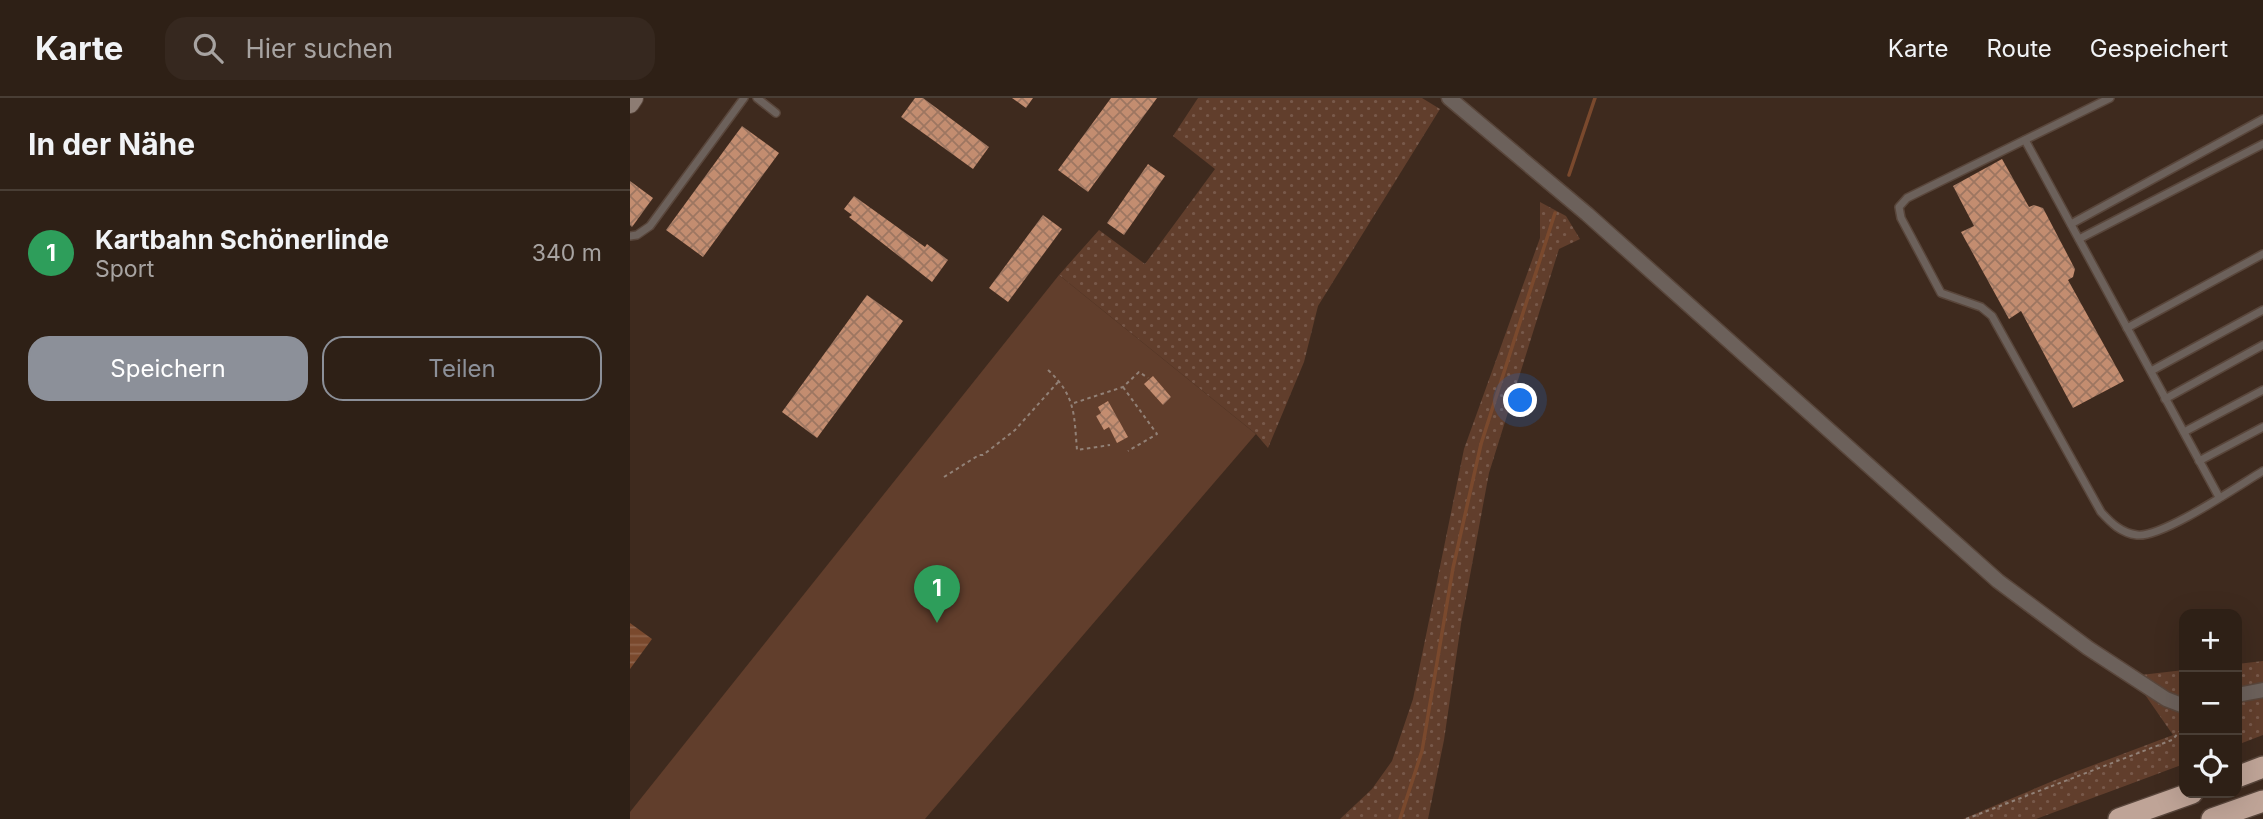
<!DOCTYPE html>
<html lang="de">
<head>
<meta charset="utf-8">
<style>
  body { margin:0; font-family:Inter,sans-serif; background:#36281f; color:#f1f3f6 }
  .controls { position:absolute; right:21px; bottom:21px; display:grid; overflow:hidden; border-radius:14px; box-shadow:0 7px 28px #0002 }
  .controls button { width:63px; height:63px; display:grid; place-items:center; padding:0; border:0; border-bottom:2px solid #493e35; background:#2e2016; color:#f1f3f6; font:35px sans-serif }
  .you { position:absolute; left:891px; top:303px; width:24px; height:24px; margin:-18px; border:5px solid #fff; border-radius:50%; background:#1a73e8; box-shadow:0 0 0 10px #1a73e833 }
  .badge { display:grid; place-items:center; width:46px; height:46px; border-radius:50%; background:#8c9099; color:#fff; font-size:23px; font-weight:700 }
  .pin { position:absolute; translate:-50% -58px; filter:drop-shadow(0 2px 4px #0008) }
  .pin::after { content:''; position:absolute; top:37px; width:24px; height:21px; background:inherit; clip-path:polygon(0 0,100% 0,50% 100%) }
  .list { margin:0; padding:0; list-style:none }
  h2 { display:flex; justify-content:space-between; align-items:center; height:91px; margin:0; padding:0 28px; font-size:30px }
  h2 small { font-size:23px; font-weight:400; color:#a7a3a1 }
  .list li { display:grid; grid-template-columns:46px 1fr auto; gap:21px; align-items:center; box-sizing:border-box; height:126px; padding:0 28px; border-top:2px solid #493e35 }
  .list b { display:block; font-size:26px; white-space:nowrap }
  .list p { margin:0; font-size:23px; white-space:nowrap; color:#a7a3a1 }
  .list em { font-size:23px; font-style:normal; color:#a7a3a1 }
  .actions { display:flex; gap:14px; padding:21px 28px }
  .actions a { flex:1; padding:16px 0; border:2px solid #8c9099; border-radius:21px; text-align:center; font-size:24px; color:#8c9099 }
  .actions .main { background:#8c9099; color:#fff }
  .icon { flex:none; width:38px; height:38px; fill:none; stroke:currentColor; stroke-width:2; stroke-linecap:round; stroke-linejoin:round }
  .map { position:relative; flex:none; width:1633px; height:721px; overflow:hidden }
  header { display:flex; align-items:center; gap:42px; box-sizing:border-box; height:98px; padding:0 35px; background:#2e2016; border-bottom:2px solid #493e35 }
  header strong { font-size:33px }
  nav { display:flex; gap:38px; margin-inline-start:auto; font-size:24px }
  .search { width:490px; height:63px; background:#36281f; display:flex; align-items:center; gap:18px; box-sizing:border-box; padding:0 24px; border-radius:21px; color:#a7a3a1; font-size:26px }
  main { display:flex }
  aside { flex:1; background:#2e2016 }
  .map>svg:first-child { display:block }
</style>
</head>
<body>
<header>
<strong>Karte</strong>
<div class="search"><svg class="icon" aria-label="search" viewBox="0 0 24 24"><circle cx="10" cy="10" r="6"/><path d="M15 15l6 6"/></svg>Hier suchen</div>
<nav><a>Karte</a><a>Route</a><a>Gespeichert</a></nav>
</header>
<main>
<aside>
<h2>In der Nähe<small></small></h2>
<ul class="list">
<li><span class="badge" style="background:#2e9e5b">1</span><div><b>Kartbahn Schönerlinde</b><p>Sport</p></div><em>340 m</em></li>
</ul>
<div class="actions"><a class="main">Speichern</a><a>Teilen</a></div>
</aside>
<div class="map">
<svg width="1633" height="721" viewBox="0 0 1633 721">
  <defs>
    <pattern id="grass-dots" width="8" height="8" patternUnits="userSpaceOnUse" patternTransform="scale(1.75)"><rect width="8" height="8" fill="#613e2c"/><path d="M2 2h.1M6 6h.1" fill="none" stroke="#78594a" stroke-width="1.8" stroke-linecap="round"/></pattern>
    <pattern id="water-rules" width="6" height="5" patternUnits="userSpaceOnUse" patternTransform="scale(1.75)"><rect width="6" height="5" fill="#7a492d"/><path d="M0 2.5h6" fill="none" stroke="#8d634b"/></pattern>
    <pattern id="building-cross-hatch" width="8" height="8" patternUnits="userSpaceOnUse" patternTransform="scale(1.75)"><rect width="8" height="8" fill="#c38d70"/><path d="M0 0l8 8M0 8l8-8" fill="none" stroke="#9d7661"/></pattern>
  </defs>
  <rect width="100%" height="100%" fill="#3e2a1e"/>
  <g fill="url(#grass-dots)">
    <path d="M568 0H792L810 11 688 208 674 264 638 350 626 336 429 177 469 132 515 166 585 71 543 38Z"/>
    <path d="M910 104 936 118 950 141 929 151 859 375 831 526 814 642 798 721H710L742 691 762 663 783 601 834 351 910 140Z"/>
    <path d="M1633 563V637L1607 647V566Z"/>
    <path d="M1554 572V666L1406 721H1333L1437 677 1543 637 1502 578Z"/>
  </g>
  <path fill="#613e2c" d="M429 177 626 336 295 721H0V714Z"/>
  <path fill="url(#water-rules)" d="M0 525 22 541 0 571Z"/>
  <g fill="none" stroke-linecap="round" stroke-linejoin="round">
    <g stroke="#7a492d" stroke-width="3.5">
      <path d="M939 77 965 0"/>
      <path d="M770 721 792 653 823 470 851 346 925 115"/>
    </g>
  </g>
  <g fill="url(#building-cross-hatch)">
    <path d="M285 0H293L359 49 343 71 271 19Z"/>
    <path d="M382 0H403L396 10Z"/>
    <path d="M481 0H527L458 94 428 72Z"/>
    <path d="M112 28 149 55 73 159 36 132Z"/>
    <path d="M1372 61 1399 109 1404 107 1413 110 1445 171 1443 179 1438 182 1494 283 1443 310 1391 213 1379 221 1331 134 1344 128 1323 88Z"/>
    <path d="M518 66 535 78 494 137 477 125Z"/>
    <path d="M0 83 23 100 2 129 0 127Z"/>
    <path d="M224 98 295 149 297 146 318 162 302 184 219 119 222 117 214 111Z"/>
    <path d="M413 117 432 131 378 204 359 190Z"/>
    <path d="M237 197 273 223 187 340 152 314Z"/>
    <path d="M523 278 541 299 533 307 514 286Z"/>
    <path d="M478 303 498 339 487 345 479 329 474 332 466 318 471 315 468 309Z"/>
  </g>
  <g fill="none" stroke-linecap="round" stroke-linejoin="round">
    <g stroke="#59463b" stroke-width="10">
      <g id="lane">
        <path d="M127 0 146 15"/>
        <path d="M1480 0 1277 100 1269 109 1271 120 1311 195 1351 209 1362 218 1471 414C1481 425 1491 435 1507 437 1532 440 1608 388 1633 373"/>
        <path d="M1395 42 1589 399"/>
        <path d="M1441 126 1633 21"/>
        <path d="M0 138 7 137 20 128 114 0"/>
        <path d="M1449 141 1633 46"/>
        <path d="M1497 230 1633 156"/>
        <path d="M1521 273 1633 212"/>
        <path d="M1535 301 1633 247"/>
        <path d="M1554 334 1633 292"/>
        <path d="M1569 363 1633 329"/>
      </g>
    </g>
    <g stroke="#59463b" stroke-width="17">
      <g id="street">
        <path d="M819 0 957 116 1368 483 1458 550 1536 601 1554 608"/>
        <path d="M1607 597 1633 592"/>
      </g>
    </g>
    <g stroke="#59463b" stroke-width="20">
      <path id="secondary" d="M0 6 4 0"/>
    </g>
    <g stroke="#59463b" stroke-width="24">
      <g id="highway">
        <path d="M1607 679 1633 669"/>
        <path d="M1489 721 1562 695"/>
        <path d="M1582 721 1633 703"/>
      </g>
    </g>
    <g stroke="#928177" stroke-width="2" stroke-dasharray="3.5 3.5" stroke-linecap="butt">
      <path d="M418 272C446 298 444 317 447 352L480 347"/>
      <path d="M493 289 527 336 498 353"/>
      <path d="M444 305 493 289 509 274 518 280"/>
      <path d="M314 379 349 357H353L385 332 429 283"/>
      <path d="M1336 721 1542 642 1554 629"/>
    </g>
    <use href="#lane" stroke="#6c615b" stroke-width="7"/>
    <use href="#street" stroke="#6c615b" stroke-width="14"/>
    <use href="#secondary" stroke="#8d7c73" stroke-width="18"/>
    <use href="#highway" stroke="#bfa497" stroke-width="21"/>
  </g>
</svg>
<div class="controls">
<button>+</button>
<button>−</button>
<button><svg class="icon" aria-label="locate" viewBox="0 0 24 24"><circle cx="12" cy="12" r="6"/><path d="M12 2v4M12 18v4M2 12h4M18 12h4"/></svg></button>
</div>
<div class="you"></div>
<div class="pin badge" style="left:307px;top:525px;background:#2e9e5b">1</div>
</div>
</main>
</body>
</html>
